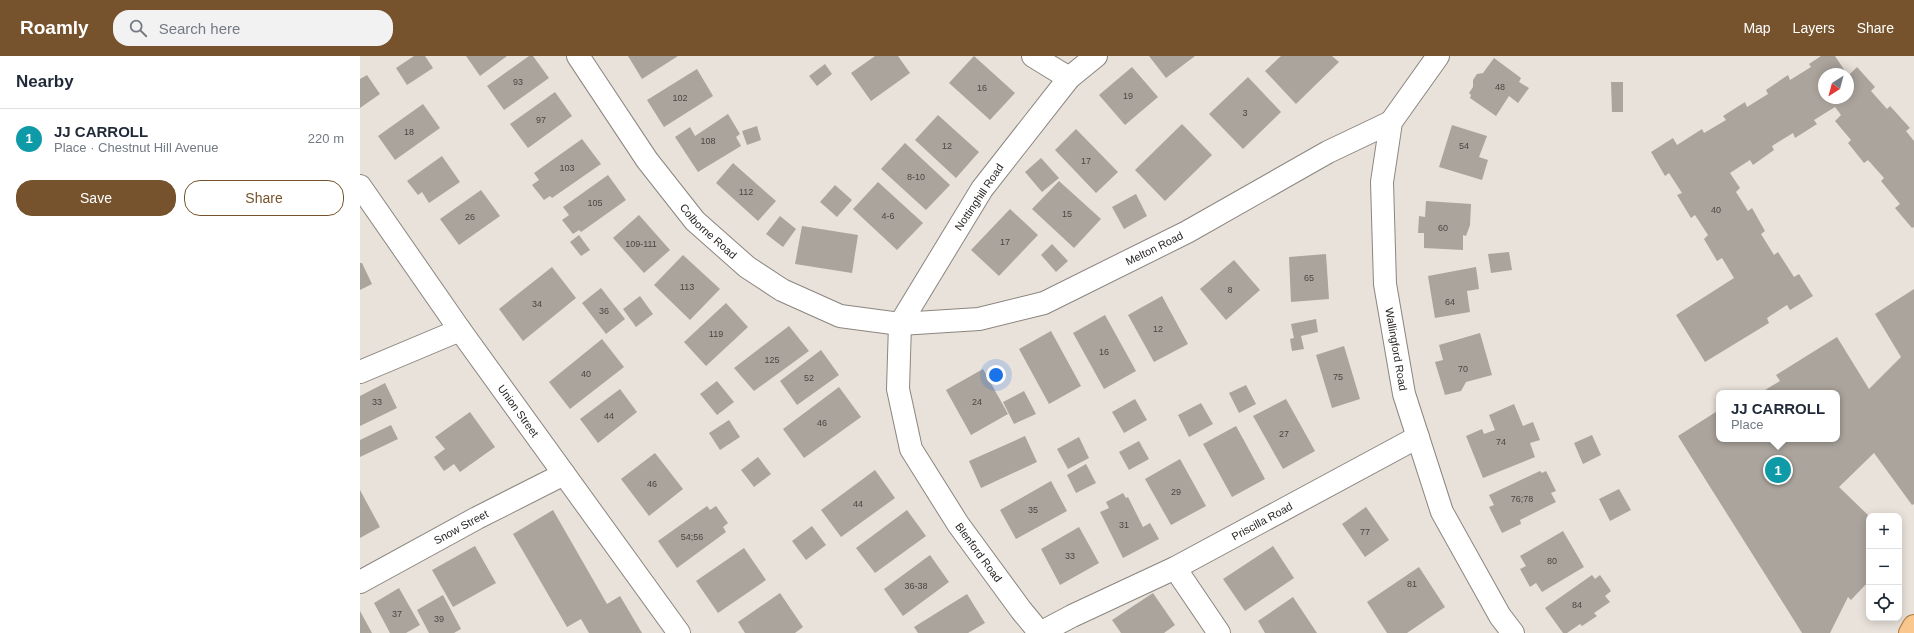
<!DOCTYPE html>
<html lang="en">
<head>
<meta charset="utf-8">
<style>
  body { margin:0; font-family:Arial,sans-serif; background:#f2f2f3; color:#1f2937 }
  .controls { position:absolute; right:12px; bottom:12px; display:grid; overflow:hidden; border-radius:8px; box-shadow:0 2px 10px #0003 }
  .controls button { width:36px; height:36px; display:grid; place-items:center; padding:0; border:0; border-bottom:1px solid #e0e1e3; background:#fff; color:#1f2937; font:20px sans-serif }
  .compass { position:absolute; left:1458px; top:12px; width:36px; height:36px; border-radius:50%; background:#fff; box-shadow:0 2px 10px #0003; rotate:216deg }
  .you { position:absolute; left:636px; top:319px; width:14px; height:14px; margin:-10px; border:3px solid #fff; border-radius:50%; background:#1a73e8; box-shadow:0 0 0 6px #1a73e833 }
  .badge { display:grid; place-items:center; width:26px; height:26px; border-radius:50%; background:#77532d; color:#fff; font-size:13px; font-weight:700 }
  .pin { position:absolute; translate:-50% -50%; border:2px solid #fff; box-shadow:0 1px 4px #0006 }
  .popup { position:absolute; left:1356px; top:334px; width:124px; height:52px; box-sizing:border-box; display:grid; place-content:center; border-radius:8px; background:#fff; filter:drop-shadow(0 1px 3px #0005); font-size:13px; white-space:nowrap; color:#747a83 }
  .popup b { font-size:15px; color:#1f2937 }
  .popup::after { content:''; position:absolute; left:50%; top:100%; margin-left:-8px; border:8px solid transparent; border-top-color:#fff }
  .list { margin:0; padding:0; list-style:none }
  h2 { display:flex; justify-content:space-between; align-items:center; height:52px; margin:0; padding:0 16px; font-size:17px }
  h2 small { font-size:13px; font-weight:400; color:#747a83 }
  .list li { display:grid; grid-template-columns:26px 1fr auto; gap:12px; align-items:center; box-sizing:border-box; height:60px; padding:0 16px; border-top:1px solid #e0e1e3 }
  .list b { display:block; font-size:15px; white-space:nowrap }
  .list p { margin:0; font-size:13px; white-space:nowrap; color:#747a83 }
  .list em { font-size:13px; font-style:normal; color:#747a83 }
  .actions { display:flex; gap:8px; padding:12px 16px }
  .actions a { flex:1; padding:9px 0; border:1px solid #77532d; border-radius:16px; text-align:center; font-size:14px; color:#77532d }
  .actions .main { background:#77532d; color:#fff }
  .icon { flex:none; width:22px; height:22px; fill:none; stroke:currentColor; stroke-width:2; stroke-linecap:round; stroke-linejoin:round }
  .map { position:relative; flex:none; width:1554px; height:577px; overflow:hidden }
  header { display:flex; align-items:center; gap:24px; box-sizing:border-box; height:56px; padding:0 20px; background:#77532d; color:#fff }
  header strong { font-size:19px }
  nav { display:flex; gap:22px; margin-inline-start:auto; font-size:14px }
  .search { width:280px; height:36px; background:#f2f2f3; display:flex; align-items:center; gap:10px; box-sizing:border-box; padding:0 14px; border-radius:16px; color:#747a83; font-size:15px }
  main { display:flex }
  aside { flex:1; background:#fff }
  .map>svg:first-child { display:block }
</style>
</head>
<body>
<header>
<strong>Roamly</strong>
<div class="search"><svg class="icon" aria-label="search" viewBox="0 0 24 24"><circle cx="10" cy="10" r="6"/><path d="M15 15l6 6"/></svg>Search here</div>
<nav><a>Map</a><a>Layers</a><a>Share</a></nav>
</header>
<main>
<aside>
<h2>Nearby<small></small></h2>
<ul class="list">
<li><span class="badge" style="background:#0f9aa8">1</span><div><b>JJ CARROLL</b><p>Place · Chestnut Hill Avenue</p></div><em>220 m</em></li>
</ul>
<div class="actions"><a class="main">Save</a><a>Share</a></div>
</aside>
<div class="map">
<svg width="1554" height="577" viewBox="0 0 1554 577">
  <rect width="100%" height="100%" fill="#e9e2db"/>
  <g fill="#aba49d">
    <path d="M54 0H65L73 12 47 29 36 12Z"/>
    <path d="M106 0H147L120 20Z"/>
    <path d="M169 0H173L189 22 144 54 127 30Z"/>
    <path d="M268 0H318L282 23Z"/>
    <path d="M515 0H538L550 17 511 45 491 17Z"/>
    <path d="M614 0 655 37 630 64 589 27Z"/>
    <path d="M789 0H835L806 22Z"/>
    <path d="M921 0H972L979 6 936 48 905 15Z"/>
    <path d="M1461 0H1475L1487 18H1464V42H1488V20L1497 11 1515 31 1511 35 1527 53 1530 50 1550 72 1546 75 1554 85V171L1552 172 1535 152 1540 148 1521 125 1524 122 1508 104 1504 107 1488 87 1491 84 1475 65 1481 59 1475 51 1454 64 1457 68 1435 82 1433 77 1412 90 1414 94 1393 109 1390 104 1370 117 1380 132 1376 136 1388 155 1392 152 1405 175 1401 178 1414 199 1418 196 1434 221 1439 218 1453 240 1430 254 1427 249 1407 262 1409 267 1345 306 1316 259 1374 222 1362 202 1357 205 1344 183 1348 179 1335 159 1331 162 1317 139 1322 137 1309 117 1305 120 1291 96 1313 82 1317 89 1342 73 1344 77 1366 64 1363 60 1385 46 1387 51 1408 38 1406 34 1428 19 1430 24 1451 11 1449 8Z"/>
    <path d="M1134 2 1161 22 1159 26 1169 32 1158 47 1149 40 1136 60 1110 42 1111 39 1109 37 1113 31V24L1117 18 1123 17Z"/>
    <path d="M465 8 472 18 457 30 449 20Z"/>
    <path d="M772 11 798 41 765 69 739 39Z"/>
    <path d="M337 13 353 40 304 71 287 44Z"/>
    <path d="M7 19 20 38 0 52V23Z"/>
    <path d="M888 21 921 56 883 93 849 58Z"/>
    <path d="M1251 26H1263V56H1252Z"/>
    <path d="M195 36 212 60 168 92 150 68Z"/>
    <path d="M63 48 80 72 35 104 18 80Z"/>
    <path d="M368 58 380 78 376 81 381 90 338 116 315 81 330 71 335 80Z"/>
    <path d="M578 59 619 96 596 122 555 84Z"/>
    <path d="M822 68 852 99 805 145 775 114Z"/>
    <path d="M1092 69 1127 80 1119 101 1128 104 1122 124 1079 111Z"/>
    <path d="M397 70 401 84 387 89 382 75Z"/>
    <path d="M716 73 758 116 736 137 695 94Z"/>
    <path d="M222 83 241 108 192 142 190 140 184 144 172 129 179 124 174 117Z"/>
    <path d="M545 87 590 129 566 154 521 113Z"/>
    <path d="M82 100 100 126 69 147 62 136 58 139 47 125Z"/>
    <path d="M681 102 699 122 682 136 665 116Z"/>
    <path d="M373 107 416 145 398 165 356 127Z"/>
    <path d="M248 119 266 144 221 176 219 174 213 178 202 164 209 159 203 151Z"/>
    <path d="M699 125 741 163 714 192 672 153Z"/>
    <path d="M518 126 563 167 537 194 493 153Z"/>
    <path d="M475 129 492 144 477 161 460 146Z"/>
    <path d="M121 134 140 160 99 189 80 163Z"/>
    <path d="M776 138 787 160 764 173 752 151Z"/>
    <path d="M1066 145 1111 148 1110 169 1106 180 1103 179V194L1064 192V177H1058L1059 160 1065 161Z"/>
    <path d="M650 153 678 179 639 220 611 194Z"/>
    <path d="M279 159 310 194 284 217 253 182Z"/>
    <path d="M420 160 436 173 423 191 406 178Z"/>
    <path d="M442 170 498 179 492 217 435 208Z"/>
    <path d="M219 179 230 194 221 200 210 186Z"/>
    <path d="M692 188 708 205 696 216 681 199Z"/>
    <path d="M1149 196 1152 214 1131 217 1128 198Z"/>
    <path d="M966 198 969 243 931 246 929 201Z"/>
    <path d="M323 199 360 233 330 264 294 229Z"/>
    <path d="M874 204 900 234 866 264 840 233Z"/>
    <path d="M0 207H2L12 228 0 234Z"/>
    <path d="M192 211 216 242 163 285 139 253Z"/>
    <path d="M1116 211 1119 233 1107 235 1110 256 1075 262 1068 220Z"/>
    <path d="M241 232 265 263 246 278 222 247Z"/>
    <path d="M1554 233V448L1552 449 1514 397 1479 431 1509 460V525L1491 544 1488 541 1470 577H1442L1318 380 1359 354V383H1477V337H1400L1420 325 1416 319 1477 281 1509 333 1541 301 1515 258Z"/>
    <path d="M280 240 293 258 276 271 263 253Z"/>
    <path d="M802 240 828 288 794 306 768 259Z"/>
    <path d="M366 247 388 271 346 310 324 286Z"/>
    <path d="M745 259 776 315 744 333 713 277Z"/>
    <path d="M956 263 958 276 941 280 944 293 932 295 930 283 934 282 931 268Z"/>
    <path d="M429 270 449 295 394 335 374 312Z"/>
    <path d="M691 275 721 330 689 348 659 293Z"/>
    <path d="M1120 277 1132 319 1106 326 1101 335 1085 339 1075 306 1083 304 1079 289Z"/>
    <path d="M242 283 264 311 210 353 189 326Z"/>
    <path d="M984 290 1000 343 972 352 956 299Z"/>
    <path d="M461 294 479 319 437 349 420 325Z"/>
    <path d="M623 313 648 358 611 379 586 334Z"/>
    <path d="M357 325 374 346 357 359 340 338Z"/>
    <path d="M25 327 37 352 0 370V340Z"/>
    <path d="M886 329 896 348 879 357 869 337Z"/>
    <path d="M479 331 501 361 444 402 423 373Z"/>
    <path d="M260 333 277 356 238 387 220 363Z"/>
    <path d="M664 335 676 358 654 368 643 346Z"/>
    <path d="M775 343 787 364 764 377 752 356Z"/>
    <path d="M926 343 955 395 923 413 893 360Z"/>
    <path d="M841 347 853 368 829 381 818 359Z"/>
    <path d="M1154 348 1163 370 1173 366 1180 384 1170 387 1175 401 1123 422 1106 380 1122 373 1124 378 1135 374 1129 359Z"/>
    <path d="M110 356 135 391 100 416 94 408 84 415 74 401 85 393 75 381Z"/>
    <path d="M369 364 380 381 360 394 349 377Z"/>
    <path d="M31 369 38 383 0 401V384Z"/>
    <path d="M876 370 905 423 872 441 843 388Z"/>
    <path d="M1232 379 1241 399 1223 408 1214 387Z"/>
    <path d="M665 380 677 406 621 432 609 405Z"/>
    <path d="M719 381 729 402 708 413 697 393Z"/>
    <path d="M779 385 789 403 769 414 759 396Z"/>
    <path d="M295 397 323 433 289 460 261 423Z"/>
    <path d="M398 401 411 418 394 431 381 414Z"/>
    <path d="M820 403 846 450 811 469 785 423Z"/>
    <path d="M726 408 736 427 716 437 707 419Z"/>
    <path d="M515 414 535 442 481 481 461 454Z"/>
    <path d="M1180 415 1182 417 1186 415 1196 435 1191 437 1196 446 1160 464 1161 468 1142 477 1129 451 1134 449 1129 439Z"/>
    <path d="M691 425 707 455 656 483 640 454Z"/>
    <path d="M1259 433 1271 454 1250 465 1239 443Z"/>
    <path d="M0 434 20 471 0 482Z"/>
    <path d="M763 437 766 442 768 441 783 471 790 467 799 483 763 502 740 456 749 452 746 446Z"/>
    <path d="M347 450 350 454 356 450 368 467 363 471 366 476 317 512 298 485Z"/>
    <path d="M1006 451 1029 484 1005 501 982 468Z"/>
    <path d="M193 454 247 548 260 540 282 577H229L221 563 207 571 153 478Z"/>
    <path d="M547 454 566 480 515 517 496 492Z"/>
    <path d="M452 470 466 489 446 504 432 485Z"/>
    <path d="M719 471 739 507 700 529 681 493Z"/>
    <path d="M1203 475 1224 511 1182 536 1176 527 1170 531 1160 513 1166 510 1160 500Z"/>
    <path d="M115 490 136 527 93 551 72 514Z"/>
    <path d="M913 490 934 522 885 555 863 523Z"/>
    <path d="M384 492 406 524 358 557 336 525Z"/>
    <path d="M570 499 589 526 543 560 524 533Z"/>
    <path d="M1059 511 1085 551 1047 577H1027L1007 546Z"/>
    <path d="M1232 519 1235 523 1240 519 1251 535 1245 540 1250 546 1234 557 1237 560 1222 570 1220 568 1207 577H1203L1185 552Z"/>
    <path d="M39 532 60 569 46 577H30L14 547Z"/>
    <path d="M420 537 443 571 435 577H385L378 566Z"/>
    <path d="M793 537 815 569 804 577H761L752 564Z"/>
    <path d="M607 538 625 567 608 577H558L554 571Z"/>
    <path d="M83 539 101 573 94 577H69L57 554Z"/>
    <path d="M933 541 957 577H905L898 565Z"/>
    <path d="M0 555 12 577H0Z"/>
  </g>
  <g fill="none" stroke-linecap="round" stroke-linejoin="round">
    <g stroke="#8b857f" stroke-width="24">
      <g id="minor">
        <path id="s1" d="M218 0 287 104 335 165 387 211 422 234 480 260 540 268 619 263 684 247 827 176 968 96 1031 66"/>
        <path d="M673 0 709 22 736 0"/>
        <path id="s2" d="M1078 0 1031 66 1022 126 1025 228 1044 338 1082 456 1140 560 1153 577"/>
        <path id="s3" d="M709 22 622 133 540 268 538 333 551 393 598 468 661 554 680 577 712 560 815 512 1058 381"/>
        <path id="s4" d="M0 130 100 274 319 577"/>
        <path d="M0 316 100 274"/>
        <path d="M815 512 859 577"/>
        <path id="s5" d="M0 526 117 462 204 418"/>
      </g>
    </g>
    <g stroke="#ae7738" stroke-width="24">
      <path id="major" d="M1550 577 1554 570"/>
    </g>
    <use href="#minor" stroke="#fff" stroke-width="22"/>
    <use href="#major" stroke="#fac88e" stroke-width="22"/>
  </g>
  <g text-anchor="middle" dominant-baseline="central" stroke-width="3" stroke-linejoin="round" paint-order="stroke">
    <g font-size="9" fill="#4a4642">
      <text x="158" y="26">93</text>
      <text x="1140" y="31">48</text>
      <text x="622" y="32">16</text>
      <text x="768" y="40">19</text>
      <text x="320" y="42">102</text>
      <text x="885" y="57">3</text>
      <text x="181" y="64">97</text>
      <text x="49" y="76">18</text>
      <text x="348" y="85">108</text>
      <text x="587" y="90">12</text>
      <text x="1104" y="90">54</text>
      <text x="726" y="105">17</text>
      <text x="207" y="112">103</text>
      <text x="556" y="121">8-10</text>
      <text x="386" y="136">112</text>
      <text x="235" y="147">105</text>
      <text x="1356" y="154">40</text>
      <text x="707" y="158">15</text>
      <text x="528" y="160">4-6</text>
      <text x="110" y="161">26</text>
      <text x="1083" y="172">60</text>
      <text x="645" y="186">17</text>
      <text x="281" y="188">109-111</text>
      <text x="949" y="222">65</text>
      <text x="327" y="231">113</text>
      <text x="870" y="234">8</text>
      <text x="1090" y="246">64</text>
      <text x="177" y="248">34</text>
      <text x="244" y="255">36</text>
      <text x="798" y="273">12</text>
      <text x="356" y="278">119</text>
      <text x="744" y="296">16</text>
      <text x="412" y="304">125</text>
      <text x="1103" y="313">70</text>
      <text x="226" y="318">40</text>
      <text x="978" y="321">75</text>
      <text x="449" y="322">52</text>
      <text x="17" y="346">33</text>
      <text x="617" y="346">24</text>
      <text x="249" y="360">44</text>
      <text x="462" y="367">46</text>
      <text x="924" y="378">27</text>
      <text x="1141" y="386">74</text>
      <text x="292" y="428">46</text>
      <text x="816" y="436">29</text>
      <text x="1162" y="443">76;78</text>
      <text x="498" y="448">44</text>
      <text x="673" y="454">35</text>
      <text x="764" y="469">31</text>
      <text x="1005" y="476">77</text>
      <text x="332" y="481">54;56</text>
      <text x="710" y="500">33</text>
      <text x="1192" y="505">80</text>
      <text x="1052" y="528">81</text>
      <text x="556" y="530">36-38</text>
      <text x="1217" y="549">84</text>
      <text x="37" y="558">37</text>
      <text x="79" y="563">39</text>
    </g>
    <g font-size="11" fill="#292624" stroke="#fff">
      <text transform="translate(619 141) rotate(-56)">Nottinghill Road</text>
      <text stroke="none"><textPath href="#s1" startOffset="219">Colborne Road</textPath></text>
      <text stroke="none"><textPath href="#s1" startOffset="707">Melton Road</textPath></text>
      <text stroke="none"><textPath href="#s2" startOffset="310">Wallingford Road</textPath></text>
      <text stroke="none"><textPath href="#s4" startOffset="275">Union Street</textPath></text>
      <text stroke="none"><textPath href="#s3" startOffset="899">Priscilla Road</textPath></text>
      <text stroke="none"><textPath href="#s5" startOffset="115">Snow Street</textPath></text>
      <text stroke="none"><textPath href="#s3" startOffset="549">Blenford Road</textPath></text>
    </g>
  </g>
</svg>
<div class="controls">
<button>+</button>
<button>−</button>
<button><svg class="icon" aria-label="locate" viewBox="0 0 24 24"><circle cx="12" cy="12" r="6"/><path d="M12 2v4M12 18v4M2 12h4M18 12h4"/></svg></button>
</div>
<svg class="compass" viewBox="-18 -18 36 36"><path d="M0-13l5 13h-10z" fill="#e53935"/><path d="M0 13l5-13h-10z" fill="#747a83"/></svg>
<div class="you"></div>
<div class="pin badge" style="left:1418px;top:414px;background:#0f9aa8">1</div>
<div class="popup"><b>JJ CARROLL</b>Place</div>
</div>
</main>
</body>
</html>
